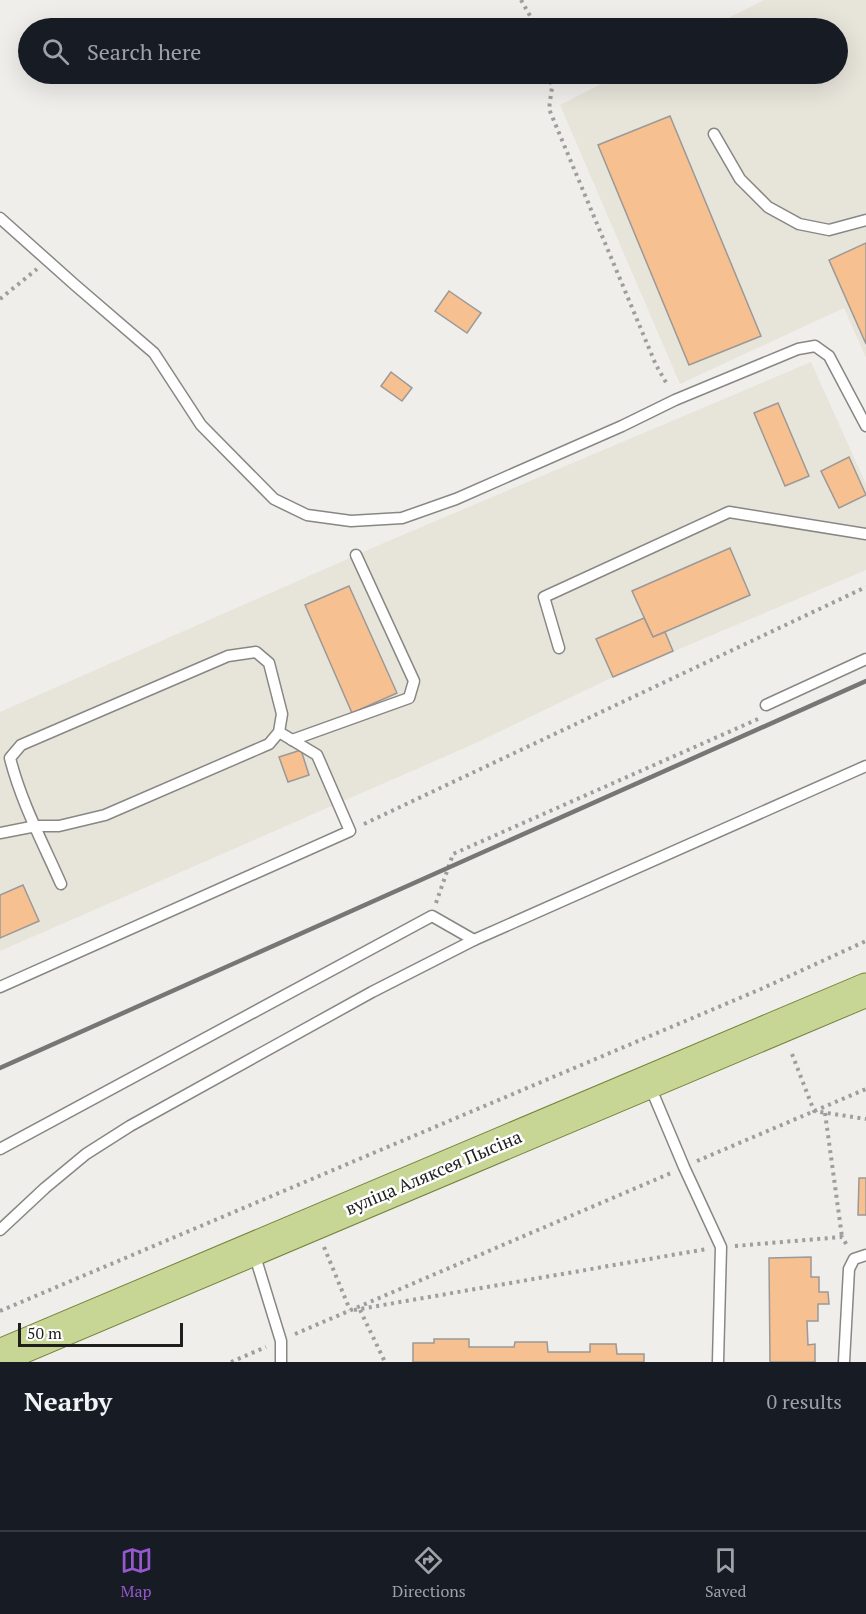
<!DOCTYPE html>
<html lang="en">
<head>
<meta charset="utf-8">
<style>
  body { margin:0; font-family:"PT Serif",serif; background:#242831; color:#f1f3f6 }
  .scale { position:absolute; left:18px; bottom:15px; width:165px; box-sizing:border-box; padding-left:6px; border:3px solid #1f1e1d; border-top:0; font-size:16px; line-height:21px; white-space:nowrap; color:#1f1e1d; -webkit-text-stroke:4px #fff; paint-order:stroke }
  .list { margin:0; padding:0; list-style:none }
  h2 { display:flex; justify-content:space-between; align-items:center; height:78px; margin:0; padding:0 24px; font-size:26px }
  h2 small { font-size:20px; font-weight:400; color:#9ea1a6 }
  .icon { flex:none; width:33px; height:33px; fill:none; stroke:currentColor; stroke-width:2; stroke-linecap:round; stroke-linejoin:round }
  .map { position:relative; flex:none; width:866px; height:1362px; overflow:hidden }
  .search { position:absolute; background:#171b24; box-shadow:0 6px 24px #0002; left:18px; right:18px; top:18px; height:66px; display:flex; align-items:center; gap:15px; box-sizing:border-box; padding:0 21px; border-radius:33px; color:#9ea1a6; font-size:22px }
  .sheet { height:168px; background:#171b24 }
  nav { display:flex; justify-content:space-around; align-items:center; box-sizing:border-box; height:84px; border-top:2px solid #363941; background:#171b24; font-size:16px; color:#9ea1a6 }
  nav a { display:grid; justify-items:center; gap:3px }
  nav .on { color:#9558ce }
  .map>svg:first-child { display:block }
</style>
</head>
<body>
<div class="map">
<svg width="866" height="1362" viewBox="0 0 866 1362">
  <rect width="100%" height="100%" fill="#efeeeb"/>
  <g fill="#e7e4da">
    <path d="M764 0H866V358L844 308 680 384 560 105 621 74H838V28H709Z"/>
    <path d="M811 362 866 484V570L613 677 476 743 0 951V712L386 542Z"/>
  </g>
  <g fill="#f7c090" stroke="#9b9997" stroke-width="1.5">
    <path d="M670 116 761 336 689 365 598 145Z"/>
    <path d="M866 243V344L829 260Z"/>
    <path d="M449 291 481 313 467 333 435 311Z"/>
    <path d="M391 372 412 388 402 401 381 386Z"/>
    <path d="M778 403 809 476 785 486 754 413Z"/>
    <path d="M849 457 866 495 839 508 821 471Z"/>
    <path d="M730 548 750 595 653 637 632 591Z"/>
    <path d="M349 586 397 693 352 713 305 605Z"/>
    <path d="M644 618 653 637 665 632 673 651 613 677 596 639Z"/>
    <path d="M301 750 309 775 288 782 279 757Z"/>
    <path d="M23 885 39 921 0 938V895Z"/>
    <path d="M859 1178H866V1215H858Z"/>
    <path d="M811 1257V1277H819V1292H828L829 1304H818V1321H807L808 1345 815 1344V1362H770L769 1258Z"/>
    <path d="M434 1339H469V1347H514L515 1342H547L548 1352H590V1344H616L617 1354H644V1362H413V1343H434Z"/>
  </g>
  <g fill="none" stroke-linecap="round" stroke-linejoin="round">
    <g stroke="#888784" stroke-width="13">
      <g id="lane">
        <path d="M714 134 740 179 768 207 799 224 829 230 866 220"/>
        <path d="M0 218 75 285 154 353 201 425 274 499 307 515 351 521 402 518 456 499 622 426 675 400 798 349 815 346 829 356 866 426"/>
        <path d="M559 648 544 597 729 512 866 534"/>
        <path d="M766 705 866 659"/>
        <path d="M292 740 409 698 414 681 356 555"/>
        <path d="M0 833 36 826H59L105 815 269 744 279 732 282 714 269 663 256 652 228 656 21 745 10 758C21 802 43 843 61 884"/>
        <path d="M0 987 350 831 317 755 279 732"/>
        <path d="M649 1084 684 1167 721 1247 718 1362"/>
        <path d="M0 1149 432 916 474 940"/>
        <path d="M0 1230 45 1188 86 1154 130 1126 372 992 474 940 866 766"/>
        <path d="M254 1253 281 1341V1362"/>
        <path d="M844 1362 849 1269 854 1259 866 1255"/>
      </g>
    </g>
    <g stroke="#74843c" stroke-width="35">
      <path id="primary" d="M0 1356 866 990"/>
    </g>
    <g stroke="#9f9e9c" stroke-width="4" stroke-dasharray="3 4.5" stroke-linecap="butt">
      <path d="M521 0 537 28"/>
      <path d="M549 74 552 87 549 109 656 365 668 386"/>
      <path d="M0 299 37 269"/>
      <path d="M364 824 866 587"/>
      <path d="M436 903 453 854 758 719"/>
      <path d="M792 1054 814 1111 866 1119"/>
      <path d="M825 1113 842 1237"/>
      <path d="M697 1161 866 1089"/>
      <path d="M735 1246 842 1237 848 1247"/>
      <path d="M324 1247 350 1310"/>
      <path d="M354 1310 707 1249"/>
      <path d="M360 1310 385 1362"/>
      <path d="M0 1311 761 989 866 941"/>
      <path d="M295 1334 671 1173"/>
      <path d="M231 1362 266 1347"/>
    </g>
    <use href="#lane" stroke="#fff" stroke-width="10"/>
    <use href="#primary" stroke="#c7d694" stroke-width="33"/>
    <path stroke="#777674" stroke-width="4.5" d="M0 1068 866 681"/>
  </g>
  <g text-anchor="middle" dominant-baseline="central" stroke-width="5" stroke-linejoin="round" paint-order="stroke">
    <g font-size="18" fill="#1f1e1d" stroke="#fff">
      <text transform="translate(433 1172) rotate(-23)">вуліца Аляксея Пысіна</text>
    </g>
  </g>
</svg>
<div class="scale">50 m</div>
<div class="search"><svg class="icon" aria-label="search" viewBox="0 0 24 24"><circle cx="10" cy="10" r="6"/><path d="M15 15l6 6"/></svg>Search here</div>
</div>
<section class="sheet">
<h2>Nearby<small>0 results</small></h2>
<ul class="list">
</ul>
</section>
<nav>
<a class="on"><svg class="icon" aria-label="map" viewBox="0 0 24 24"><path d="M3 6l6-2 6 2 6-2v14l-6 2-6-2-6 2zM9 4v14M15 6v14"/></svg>Map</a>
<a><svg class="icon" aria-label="directions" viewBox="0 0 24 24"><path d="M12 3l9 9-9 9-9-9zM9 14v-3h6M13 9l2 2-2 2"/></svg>Directions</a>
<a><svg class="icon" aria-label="saved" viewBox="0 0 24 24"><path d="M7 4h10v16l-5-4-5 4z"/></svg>Saved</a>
</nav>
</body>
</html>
